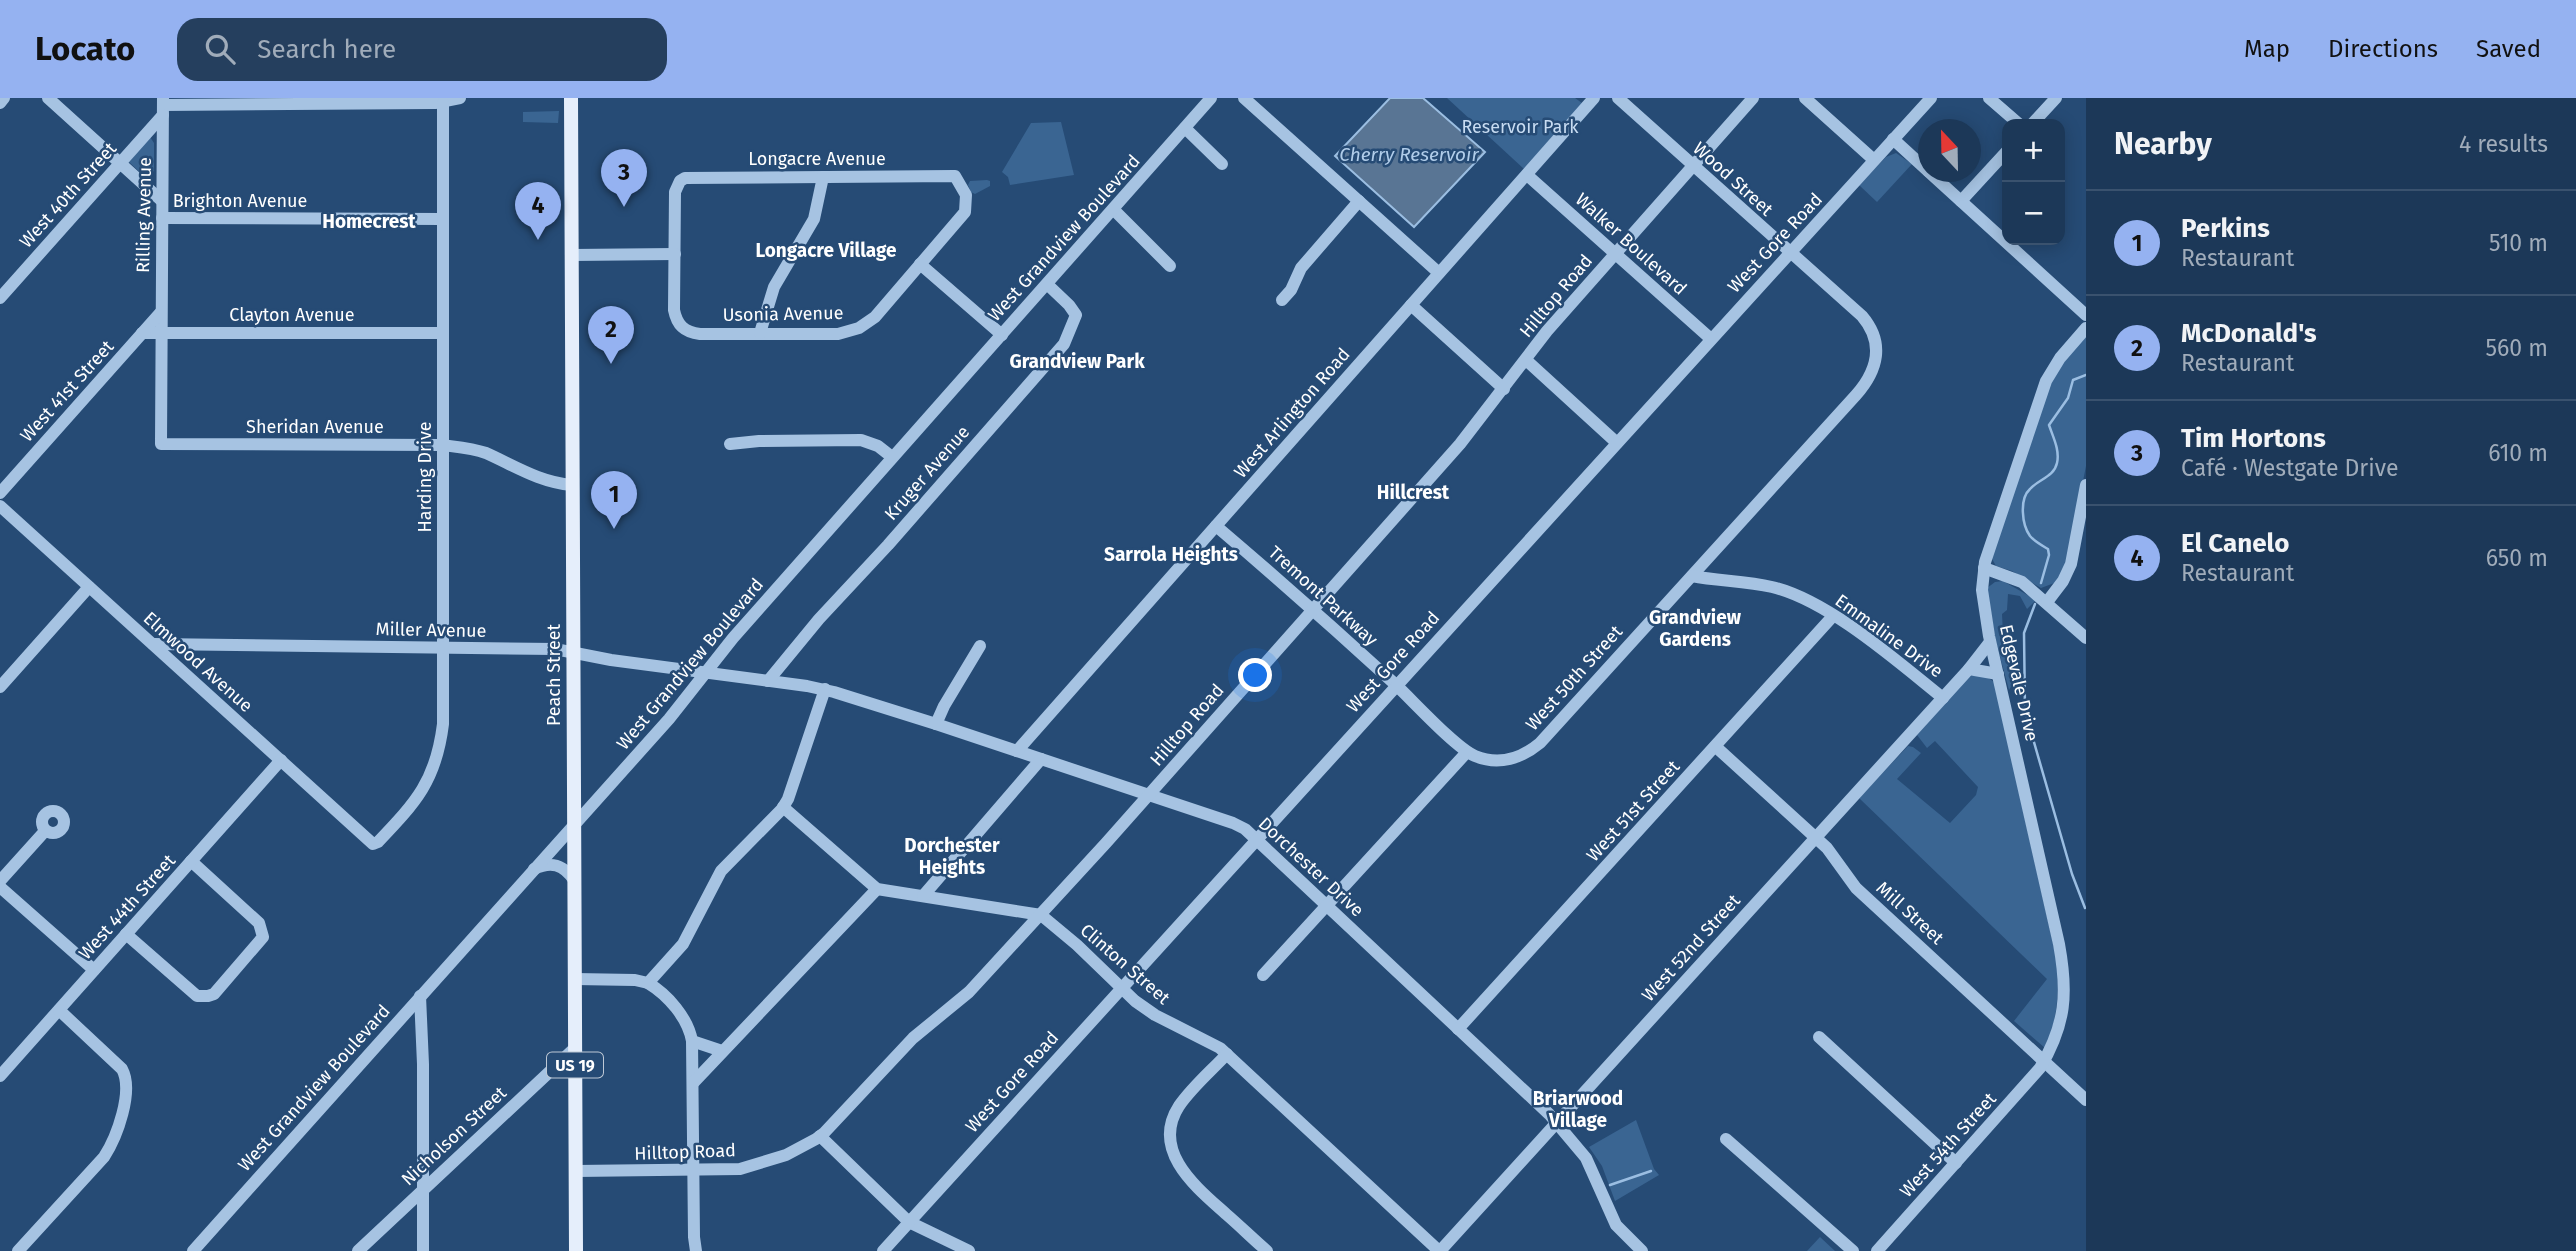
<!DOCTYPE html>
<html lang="en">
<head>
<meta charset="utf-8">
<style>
  body { margin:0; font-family:"Fira Sans",sans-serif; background:#253f5e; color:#f1f3f6 }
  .controls { position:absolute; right:21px; top:21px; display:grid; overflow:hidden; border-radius:14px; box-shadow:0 4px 18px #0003 }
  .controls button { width:63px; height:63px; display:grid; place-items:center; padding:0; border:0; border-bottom:2px solid #3a526e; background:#1c3858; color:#f1f3f6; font:35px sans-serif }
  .compass { position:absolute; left:1918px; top:21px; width:63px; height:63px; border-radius:50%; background:#1c3858; box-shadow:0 4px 18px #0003; rotate:338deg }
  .you { position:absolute; left:1256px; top:578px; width:24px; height:24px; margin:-18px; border:5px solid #fff; border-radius:50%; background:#1a73e8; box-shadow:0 0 0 10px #1a73e833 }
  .badge { display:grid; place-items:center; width:46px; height:46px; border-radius:50%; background:#95b2f1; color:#111; font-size:23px; font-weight:700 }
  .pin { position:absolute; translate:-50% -58px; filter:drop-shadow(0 2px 4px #0008) }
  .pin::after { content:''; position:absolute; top:37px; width:24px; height:21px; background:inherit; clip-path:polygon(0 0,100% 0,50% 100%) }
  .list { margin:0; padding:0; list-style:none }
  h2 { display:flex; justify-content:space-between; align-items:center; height:91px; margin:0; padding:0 28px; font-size:30px }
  h2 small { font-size:23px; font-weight:400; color:#a0acba }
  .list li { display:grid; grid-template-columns:46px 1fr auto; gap:21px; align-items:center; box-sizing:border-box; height:105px; padding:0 28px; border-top:2px solid #3a526e }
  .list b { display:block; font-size:26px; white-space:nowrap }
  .list p { margin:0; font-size:23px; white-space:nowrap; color:#a0acba }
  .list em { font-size:23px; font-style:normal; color:#a0acba }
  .icon { flex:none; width:38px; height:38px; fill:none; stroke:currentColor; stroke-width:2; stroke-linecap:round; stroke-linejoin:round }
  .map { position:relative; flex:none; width:2086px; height:1153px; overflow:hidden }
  header { display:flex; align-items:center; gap:42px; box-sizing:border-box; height:98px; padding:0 35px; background:#95b2f1; color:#111 }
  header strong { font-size:33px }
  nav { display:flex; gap:38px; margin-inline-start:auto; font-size:24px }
  .search { width:490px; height:63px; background:#253f5e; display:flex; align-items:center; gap:18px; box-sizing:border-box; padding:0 24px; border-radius:21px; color:#a0acba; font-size:26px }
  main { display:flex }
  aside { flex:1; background:#1c3858 }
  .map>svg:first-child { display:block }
</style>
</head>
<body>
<header>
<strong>Locato</strong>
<div class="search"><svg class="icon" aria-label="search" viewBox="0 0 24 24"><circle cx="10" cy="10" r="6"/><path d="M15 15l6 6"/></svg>Search here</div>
<nav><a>Map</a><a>Directions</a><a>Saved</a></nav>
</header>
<main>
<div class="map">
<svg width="2086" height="1153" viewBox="0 0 2086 1153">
  <rect width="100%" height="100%" fill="#264b75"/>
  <g fill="#3a6592">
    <path d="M1447 0H1575L1582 5 1524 71Z"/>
    <path d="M559 13 558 25 523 24V14Z"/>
    <path d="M1061 24 1074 77 1010 87 1008 79 1002 74 1031 25Z"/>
    <path d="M150 39 154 45V73L145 79 129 64Z"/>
    <path d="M1896 55 1912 66 1877 104 1859 87 1886 59Z"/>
    <path d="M987 82 990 83V88L975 96 971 94 968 87 970 83Z"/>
    <path d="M2086 237V368L2068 459 2057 484 2041 490 2012 473 1996 468 1991 459 2049 282Z"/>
    <path d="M2003 483 2036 502 2027 511 2020 498 2008 496 2007 512 2002 516 2003 536 2014 583 2009 592 1995 540 1987 490 1995 484Z"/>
    <path d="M1978 576 1986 578 1994 584 2057 863C2059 895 2058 921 2045 950L2014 923 2047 881 1859 700 1908 648 1913 649 1921 655 1897 681 1950 725 1976 697 1978 689 1935 643 1927 650 1917 637 1968 579Z"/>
    <path d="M1636 1022 1654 1071 1659 1077 1615 1103 1602 1068 1589 1049Z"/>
    <path d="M1820 1139 1835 1153H1807Z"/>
  </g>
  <path fill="#597594" stroke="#9bbee2" stroke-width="2" d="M1390 0H1423L1485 54 1414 129 1335 58Z"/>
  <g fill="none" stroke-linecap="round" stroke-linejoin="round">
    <g stroke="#9bbee2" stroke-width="2.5">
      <path d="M2041 485 2049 457 2048 451C2041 447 2035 444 2030 438 2022 427 2019 401 2030 391 2039 381 2054 379 2057 365 2060 352 2053 339 2049 327L2068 300 2073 282 2086 277"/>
      <path d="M2035 506 2024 535 2025 613 2072 776 2085 810"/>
      <path d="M1610 1087 1651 1073"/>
    </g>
    <g stroke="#a6c3e2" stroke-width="12">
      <path d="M48 0 162 103"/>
      <path d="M163 0 161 346 442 347C457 349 472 350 486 355 515 368 539 384 572 387"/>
      <path d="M1244 0 1439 175"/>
      <path d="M1805 0 1874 62"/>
      <path d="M1989 0 2019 26"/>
      <path d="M0 5 4 0"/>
      <path d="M163 7 435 5 460 0"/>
      <path d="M2032 26 2056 0"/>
      <path d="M1185 30 1222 66"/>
      <path d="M1893 41 1928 73"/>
      <path d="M1929 74 2086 217"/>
      <path d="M1527 77 1711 241"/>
      <path d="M955 78 966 97 965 114 875 219 859 230 838 236H700C684 234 677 227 674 212L675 94 680 83 685 80Z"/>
      <path d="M1961 103 2007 53"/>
      <path d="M1114 112 1170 168"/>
      <path d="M162 120 443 121"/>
      <path d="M572 157 675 156"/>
      <path d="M920 166 1002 237"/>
      <path d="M0 200 163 17"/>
      <path d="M1282 202 1291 192 1301 170 1359 103"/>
      <path d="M1411 207 1504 291"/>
      <path d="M142 235H443"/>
      <path d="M760 235 774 189 814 121 823 79"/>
      <path d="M1526 262 1617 345"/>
      <path d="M730 346 759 343 861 342 878 348 892 359"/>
      <path d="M0 395 161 214"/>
      <path d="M0 408 373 746 378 744C416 704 436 683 443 626V5"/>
      <path d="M1216 428C1277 480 1337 533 1396 587 1414 604 1456 650 1475 658 1499 668 1522 660 1540 645L1856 297C1878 272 1885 245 1862 218L1618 0"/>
      <path d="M1984 470 2022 484 2086 540"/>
      <path d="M1692 478C1718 483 1745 483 1772 489 1828 502 1898 564 1943 600"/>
      <path d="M2047 504 2063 483 2071 466 2086 387"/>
      <path d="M153 546 555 551 611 562 807 588 834 594 936 626 1233 725 1245 731 1549 1016 1586 1060 1616 1127 1642 1153"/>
      <path d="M1969 571 1998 576"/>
      <path d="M768 583 819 521 888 447 1064 246 1076 217 1069 207 1048 187"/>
      <path d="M0 589 89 489"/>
      <path d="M936 626 944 608 980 548"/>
      <path d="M1716 649 1827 750 1856 790 2086 1002"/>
      <path d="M1017 653 1594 0"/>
      <path d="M783 709 877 791 1041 817 1077 847 1135 903 1155 917 1220 950 1439 1153"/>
      <circle cx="53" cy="724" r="11"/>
      <path d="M534 771C551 763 563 766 574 782"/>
      <path d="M0 783 45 733"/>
      <path d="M0 789 94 872"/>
      <path d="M923 798 1041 661"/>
      <path d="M126 836 197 898H208L214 896 263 839 259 825 191 763"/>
      <path d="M1263 877 1467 654"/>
      <path d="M575 881 635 882 648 885 683 846 721 773 782 711 788 701 825 591"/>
      <path d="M648 885C668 897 688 920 692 943L694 1139 696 1153"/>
      <path d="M420 898 423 966V1153"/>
      <path d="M1458 931 1833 518"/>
      <path d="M1819 939 1956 1065"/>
      <path d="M692 943 722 953"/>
      <path d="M1227 956C1211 973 1192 989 1179 1008 1150 1053 1197 1090 1226 1116 1240 1128 1253 1141 1267 1153"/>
      <path d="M0 978 281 662"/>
      <path d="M694 984 877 791"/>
      <path d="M820 1038 909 1124 969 1153"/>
      <path d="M1726 1041 1853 1153"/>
      <path d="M576 1073 740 1071 786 1057 816 1041 824 1035 913 940 969 894 1106 745 1460 346 1547 233 1753 0"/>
      <path d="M18 1153 104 1059C117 1039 134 993 122 971L59 912"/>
      <path d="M193 1153 669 621 733 540 1211 0"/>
      <path d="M358 1153 575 950"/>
      <path d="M883 1153 1931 0"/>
      <path d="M1440 1153 1969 571 1990 544"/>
      <path d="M1877 1153 2040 970C2066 926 2068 895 2059 846L1989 538 1982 492 1985 464 2046 283 2060 260 2086 230"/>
    </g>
    <path stroke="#e5eefb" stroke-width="14" d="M571 0 576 1153"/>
  </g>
  <g text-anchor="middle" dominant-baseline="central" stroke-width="5" stroke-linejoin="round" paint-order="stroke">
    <rect fill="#264b75" stroke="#bec9d6" stroke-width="2" x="547" y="954.5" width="56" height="25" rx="5"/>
    <g font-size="16" font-weight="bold" fill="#fff">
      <text x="575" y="967">US 19</text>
    </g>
    <g font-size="18" fill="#c8dcf2" stroke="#264b75">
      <text x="1520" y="29">Reservoir Park</text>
    </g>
    <g font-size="18" fill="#fff" stroke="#264b75">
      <text x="817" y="61">Longacre Avenue</text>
      <text transform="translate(1733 81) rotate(42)">Wood Street</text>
      <text transform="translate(68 97) rotate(-48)">West 40th Street</text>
      <text x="240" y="103">Brighton Avenue</text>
      <text transform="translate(144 117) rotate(-89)">Rilling Avenue</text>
      <text transform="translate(1064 140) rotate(-48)">West Grandview Boulevard</text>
      <text transform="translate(1775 145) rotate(-47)">West Gore Road</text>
      <text transform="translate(1631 146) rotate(42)">Walker Boulevard</text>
      <text transform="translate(1556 198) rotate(-50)">Hilltop Road</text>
      <text transform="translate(783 216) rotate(-1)">Usonia Avenue</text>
      <text x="292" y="217">Clayton Avenue</text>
      <text transform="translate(67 293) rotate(-48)">West 41st Street</text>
      <text transform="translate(1292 315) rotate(-49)">West Arlington Road</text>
      <text x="315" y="329">Sheridan Avenue</text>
      <text transform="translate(927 375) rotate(-49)">Kruger Avenue</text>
      <text transform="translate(425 379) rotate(-90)">Harding Drive</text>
      <text transform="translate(1323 498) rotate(42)">Tremont Parkway</text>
      <text transform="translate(431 532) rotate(1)">Miller Avenue</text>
      <text transform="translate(1889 538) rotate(36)">Emmaline Drive</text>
      <text transform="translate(198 564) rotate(42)">Elmwood Avenue</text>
      <text transform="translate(1393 564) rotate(-48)">West Gore Road</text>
      <text transform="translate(690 566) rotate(-50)">West Grandview Boulevard</text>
      <text transform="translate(554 577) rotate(-90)">Peach Street</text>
      <text transform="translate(1574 580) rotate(-48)">West 50th Street</text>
      <text transform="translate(2019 585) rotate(77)">Edgevale Drive</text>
      <text transform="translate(1187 627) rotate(-49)">Hilltop Road</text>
      <text transform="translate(1633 713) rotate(-48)">West 51st Street</text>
      <text transform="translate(1311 769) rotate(43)">Dorchester Drive</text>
      <text transform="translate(127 809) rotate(-48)">West 44th Street</text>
      <text transform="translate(1910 815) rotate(42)">Mill Street</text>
      <text transform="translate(1691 850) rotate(-48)">West 52nd Street</text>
      <text transform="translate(1125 866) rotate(41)">Clinton Street</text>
      <text transform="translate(1012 984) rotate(-48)">West Gore Road</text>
      <text transform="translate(314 990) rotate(-48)">West Grandview Boulevard</text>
      <text transform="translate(454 1038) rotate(-43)">Nicholson Street</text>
      <text transform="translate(1948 1047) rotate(-48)">West 54th Street</text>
      <text transform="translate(685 1054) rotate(-2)">Hilltop Road</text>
    </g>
    <g font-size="19" font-style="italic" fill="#b1cdea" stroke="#264b75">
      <text x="1409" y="56">Cherry Reservoir</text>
    </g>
    <g font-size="19" font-weight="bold" fill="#fff" stroke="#264b75">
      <text x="369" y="123">Homecrest</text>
      <text x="826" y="152">Longacre Village</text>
      <text x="1077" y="263">Grandview Park</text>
      <text x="1413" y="394">Hillcrest</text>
      <text x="1171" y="456">Sarrola Heights</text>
      <text x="1695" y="519">Grandview<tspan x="1695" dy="22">Gardens</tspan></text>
      <text x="952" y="747">Dorchester<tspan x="952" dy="22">Heights</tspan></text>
      <text x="1578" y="1000">Briarwood<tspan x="1578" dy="22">Village</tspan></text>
    </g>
  </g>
</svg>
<div class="controls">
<button>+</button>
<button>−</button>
</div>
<svg class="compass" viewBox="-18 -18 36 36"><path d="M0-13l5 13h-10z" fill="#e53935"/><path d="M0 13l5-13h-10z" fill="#a0acba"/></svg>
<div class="you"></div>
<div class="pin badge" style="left:614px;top:431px">1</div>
<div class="pin badge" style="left:611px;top:266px">2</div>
<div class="pin badge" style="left:624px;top:109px">3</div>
<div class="pin badge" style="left:538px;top:142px">4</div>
</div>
<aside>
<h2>Nearby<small>4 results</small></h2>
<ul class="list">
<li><span class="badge">1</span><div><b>Perkins</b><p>Restaurant</p></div><em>510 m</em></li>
<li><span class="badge">2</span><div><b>McDonald's</b><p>Restaurant</p></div><em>560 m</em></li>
<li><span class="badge">3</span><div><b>Tim Hortons</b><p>Café · Westgate Drive</p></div><em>610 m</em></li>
<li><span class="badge">4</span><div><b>El Canelo</b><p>Restaurant</p></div><em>650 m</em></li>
</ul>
</aside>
</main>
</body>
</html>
